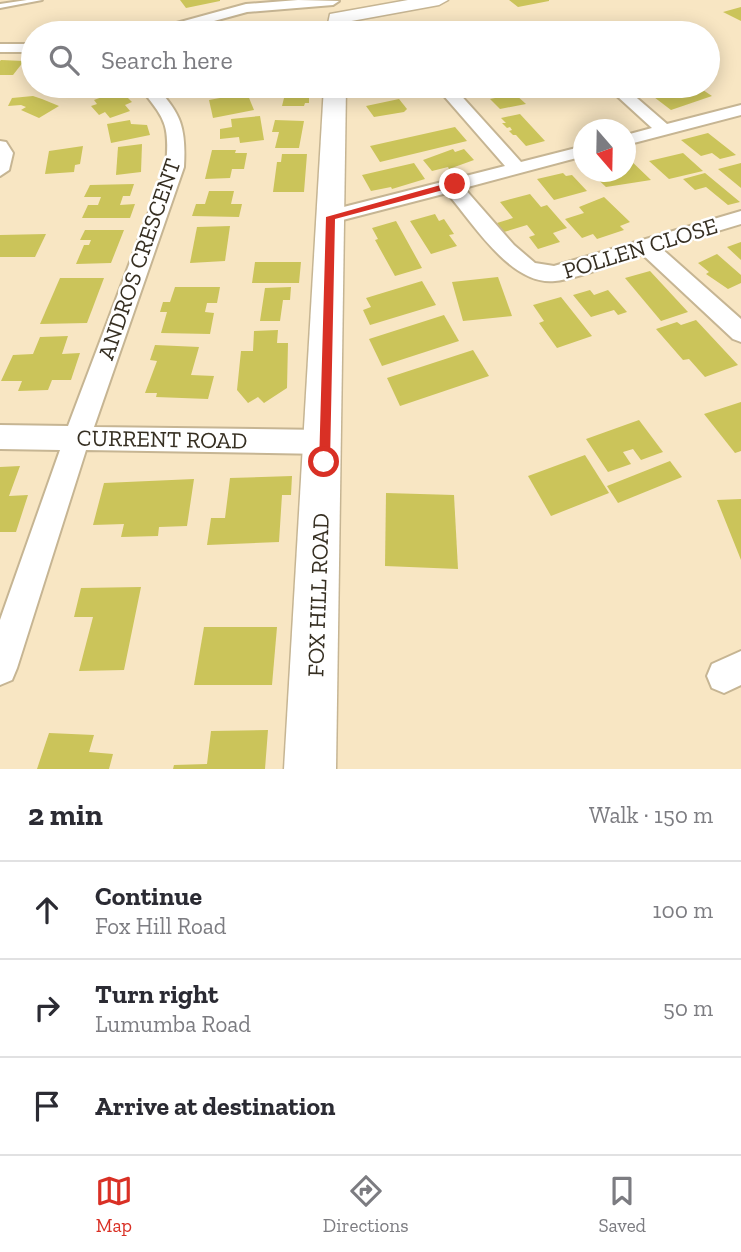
<!DOCTYPE html>
<html lang="en">
<head>
<meta charset="utf-8">
<style>
  body { margin:0; font-family:"Zilla Slab",serif; background:#f7f7f7; color:#2b2b33 }
  .compass { position:absolute; left:573px; top:119px; width:63px; height:63px; border-radius:50%; background:#fff; box-shadow:0 4px 18px #0003; rotate:160deg }
  .stop { position:absolute; width:21px; height:21px; margin:-16px; border:5px solid #d93025; border-radius:50%; background:#fff }
  .stop.end { background:#d93025; border-color:#fff; box-shadow:0 2px 7px #0008 }
  .list { margin:0; padding:0; list-style:none }
  h2 { display:flex; justify-content:space-between; align-items:center; height:91px; margin:0; padding:0 28px; font-size:30px }
  h2 small { font-size:23px; font-weight:400; color:#7c7c81 }
  .list li { display:grid; grid-template-columns:46px 1fr auto; gap:21px; align-items:center; box-sizing:border-box; height:98px; padding:0 28px; border-top:2px solid #e1e1e2 }
  .list b { display:block; font-size:26px; white-space:nowrap }
  .list p { margin:0; font-size:23px; white-space:nowrap; color:#7c7c81 }
  .list em { font-size:23px; font-style:normal; color:#7c7c81 }
  .icon { flex:none; width:38px; height:38px; fill:none; stroke:currentColor; stroke-width:2; stroke-linecap:round; stroke-linejoin:round }
  .map { position:relative; flex:none; width:741px; height:769px; overflow:hidden }
  .search { position:absolute; background:#fff; box-shadow:0 4px 18px #0003; left:21px; right:21px; top:21px; height:77px; display:flex; align-items:center; gap:18px; box-sizing:border-box; padding:0 24px; border-radius:38px; color:#7c7c81; font-size:26px }
  .sheet { height:385px; background:#fff }
  nav { display:flex; justify-content:space-around; align-items:center; box-sizing:border-box; height:98px; border-top:2px solid #e1e1e2; background:#fff; font-size:19px; color:#7c7c81 }
  nav a { display:grid; justify-items:center; gap:4px }
  nav .on { color:#d93025 }
  .map>svg:first-child { display:block }
</style>
</head>
<body>
<div class="map">
<svg width="741" height="769" viewBox="0 0 741 769">
  <rect width="100%" height="100%" fill="#f8e6c3"/>
  <g fill="#cbc45a">
    <path d="M180 0H220V1L186 8Z"/>
    <path d="M509 0H549V1L518 7Z"/>
    <path d="M741 7V21L723 12Z"/>
    <path d="M231 25 243 30 239 33H209L208 28Z"/>
    <path d="M0 61 1 60 24 61 13 75H0Z"/>
    <path d="M181 86H243L191 98Z"/>
    <path d="M279 86H314V91L279 92Z"/>
    <path d="M469 86H496L499 89 481 94Z"/>
    <path d="M674 86 679 89 697 86 712 96 671 110 650 94Z"/>
    <path d="M113 93 117 97 124 94 132 102 125 105 130 111 110 118 105 112 99 115 91 106 97 104 94 100Z"/>
    <path d="M247 93 254 110 213 118 209 100Z"/>
    <path d="M285 94H305V98H309V103H305L304 106H282Z"/>
    <path d="M515 94 526 104 500 109 490 99Z"/>
    <path d="M33 96 42 99 59 106 39 118 21 110 26 107 21 105 8 106 12 98Z"/>
    <path d="M399 99 407 109 404 112 374 117 366 106Z"/>
    <path d="M520 114 545 141 526 146 516 135H513L509 131 512 130 510 127 507 128 502 123H506L501 118Z"/>
    <path d="M260 116 264 140 240 143 239 137 220 139V129L232 127 231 119Z"/>
    <path d="M130 120 131 124 147 125 150 135 111 143 107 124Z"/>
    <path d="M275 120 304 121 299 148H275L279 132H272Z"/>
    <path d="M455 127 467 141 380 162 370 146Z"/>
    <path d="M708 133 736 155 720 159 712 153 701 156 681 140Z"/>
    <path d="M142 144 141 172 116 175 118 147Z"/>
    <path d="M83 146 80 164 75 165 74 172 45 174 49 151Z"/>
    <path d="M453 149 455 152 464 149 474 160 449 169 448 167 432 171 423 160Z"/>
    <path d="M212 150H236L235 153H247L244 169H232L230 178 205 179Z"/>
    <path d="M683 153 703 171 669 179 649 161Z"/>
    <path d="M282 154H307L304 192H273L277 162H281Z"/>
    <path d="M626 156 651 180 606 187 590 172H626Z"/>
    <path d="M414 163 425 179 392 189 391 187 371 191 362 175Z"/>
    <path d="M741 163V188L718 169Z"/>
    <path d="M563 173 566 176 572 175 587 191 554 200 537 179Z"/>
    <path d="M705 173 740 202 728 205 706 187 695 190 683 179Z"/>
    <path d="M134 184 130 196H123L120 205 135 204 130 218H82L88 205H98L101 197H84L90 185Z"/>
    <path d="M209 191H234L231 204H242L239 217 192 216 196 204H205Z"/>
    <path d="M530 194 541 207 547 205 567 228 553 233 560 242 538 249 529 237 535 235 527 225 504 232 497 223 513 218 500 202Z"/>
    <path d="M604 197 630 222 620 226 624 230 597 239 593 234 582 238 565 219 584 213 579 207Z"/>
    <path d="M435 214 439 221 444 219 454 234 449 235 457 246 431 254 410 221Z"/>
    <path d="M396 221 422 268 395 276 375 240 378 239 372 228Z"/>
    <path d="M230 226 225 261 190 263 197 227Z"/>
    <path d="M85 230H124L111 263 76 264 84 245H89L91 240H80Z"/>
    <path d="M46 234 35 257H0V235Z"/>
    <path d="M741 242V260L727 247Z"/>
    <path d="M717 254 741 275V283L728 289 706 274 709 272 698 263Z"/>
    <path d="M255 262H301L299 283H252Z"/>
    <path d="M650 271 688 312 661 321 625 278Z"/>
    <path d="M498 277 512 316 463 321 452 282Z"/>
    <path d="M60 278H104L87 323 40 324Z"/>
    <path d="M422 281 436 305 370 325 363 310 371 307 366 298Z"/>
    <path d="M175 287H220L217 303H207L205 312 214 313 210 334 161 333 167 312H160L163 302H170Z"/>
    <path d="M291 287 290 300H283L280 321H260L265 288Z"/>
    <path d="M590 290 594 295 608 290 627 312 618 315 614 310 591 317 573 295Z"/>
    <path d="M561 297 592 336 557 348 539 323 544 321 533 305Z"/>
    <path d="M444 315 459 341 382 366 369 339Z"/>
    <path d="M696 320 738 365 705 377 689 359 683 360 656 329 677 322 681 325Z"/>
    <path d="M278 330 277 343H288L287 388 264 403 258 397 248 403 237 390 241 351H253L254 331Z"/>
    <path d="M68 336 62 354 80 353 71 380H52L48 390 18 391 22 381H1L13 355 33 354 40 337Z"/>
    <path d="M155 345 199 347 191 375 214 376 208 399 156 397 157 393H145L157 361 150 360Z"/>
    <path d="M473 350 489 376 400 406 387 378Z"/>
    <path d="M741 402V451L735 453 704 414Z"/>
    <path d="M639 420 663 452 641 460 633 449 623 452 631 464 608 472 586 439Z"/>
    <path d="M585 455 609 493 551 516 528 476Z"/>
    <path d="M670 461 682 477 618 503 607 486Z"/>
    <path d="M20 466 9 496 28 495 16 532H0V467Z"/>
    <path d="M292 476 291 495H282L279 542 207 545 211 518H225L230 478Z"/>
    <path d="M194 479 187 526 159 527 158 536 121 537 124 524 93 525 104 483Z"/>
    <path d="M386 493 454 495 458 569 385 566Z"/>
    <path d="M741 499V560L717 500Z"/>
    <path d="M141 587 124 670 79 671 93 617H74L81 588Z"/>
    <path d="M204 627H277L272 685H194Z"/>
    <path d="M268 730 265 769H173L174 765 207 764 211 731Z"/>
    <path d="M49 733 94 735 89 752 113 754 109 769H37Z"/>
  </g>
  <g fill="none" stroke-linecap="round" stroke-linejoin="round">
    <g stroke="#c6b593" stroke-width="4">
      <path id="lane" d="M27 0H42L0 8V4Z"/>
    </g>
    <g stroke="#c6b593" stroke-width="4">
      <g id="street">
        <path d="M298 0 339 1 333 5 247 12 170 33H149L151 30 246 4Z"/>
        <rect x="0" y="44" width="33" height="8"/>
        <path d="M139 86H155C182 114 186 129 184 167L94 427 324 430 333 434 337 442 333 450 324 454 86 450 17 668 12 680 0 685V620L60 450 0 449V425L68 426 166 167C170 122 165 120 139 86Z"/>
        <path d="M606 86H623L667 124 741 105V115L626 145V135L652 128Z"/>
        <path d="M450 88 456 90 521 162 584 146V156L464 188 514 245 535 263 554 266 741 211V224L661 248 741 319V342L733 339 642 254C619 262 577 279 555 281 511 286 473 223 447 193L331 223 324 222 321 217 324 212 505 166 444 96 442 93Z"/>
        <path d="M0 141 6 142 13 153 9 170 0 176Z"/>
        <path d="M741 651V685L724 693 712 688 707 676 712 664Z"/>
      </g>
    </g>
    <g stroke="#c6b593" stroke-width="3">
      <g id="secondary">
        <path d="M408 0H448L439 5 346 22V33H326L330 14Z"/>
        <path d="M324 86H346L336 769H284Z"/>
      </g>
    </g>
    <use href="#lane" fill="#fff" fill-rule="evenodd"/>
    <use href="#street" fill="#fff" fill-rule="evenodd"/>
    <use href="#secondary" fill="#fff" fill-rule="evenodd"/>
  </g>
  <path fill="#d93025" d="M455 181 458 186 335 219 330 462 324 467 319 466 326 217Z"/>
  <g text-anchor="middle" dominant-baseline="central" stroke-width="5" stroke-linejoin="round" paint-order="stroke">
    <g font-size="23" fill="#362f22" stroke="#fff">
      <text transform="translate(640 248) rotate(-17)">POLLEN CLOSE</text>
      <text transform="translate(139 259) rotate(-71)">ANDROS CRESCENT</text>
      <text transform="translate(162 439) rotate(1)">CURRENT ROAD</text>
      <text transform="translate(318 595) rotate(-88)">FOX HILL ROAD</text>
    </g>
  </g>
</svg>
<svg class="compass" viewBox="-18 -18 36 36"><path d="M0-13l5 13h-10z" fill="#e53935"/><path d="M0 13l5-13h-10z" fill="#7c7c81"/></svg>
<div class="stop" style="left:324px;top:462px"></div>
<div class="stop end" style="left:455px;top:184px"></div>
<div class="search"><svg class="icon" aria-label="search" viewBox="0 0 24 24"><circle cx="10" cy="10" r="6"/><path d="M15 15l6 6"/></svg>Search here</div>
</div>
<section class="sheet">
<h2>2 min<small>Walk · 150 m</small></h2>
<ul class="list">
<li><svg class="icon" aria-label="ahead" viewBox="0 0 24 24"><path d="M12 20V5M6 11l6-6 6 6"/></svg><div><b>Continue</b><p>Fox Hill Road</p></div><em>100 m</em></li>
<li><svg class="icon" aria-label="right" viewBox="0 0 24 24"><path d="M7 20v-9h11M14 6l5 5-5 5"/></svg><div><b>Turn right</b><p>Lumumba Road</p></div><em>50 m</em></li>
<li><svg class="icon" aria-label="arrive" viewBox="0 0 24 24"><path d="M6 21V4h12l-3 4 3 4H6"/></svg><div><b>Arrive at destination</b></div></li>
</ul>
</section>
<nav>
<a class="on"><svg class="icon" aria-label="map" viewBox="0 0 24 24"><path d="M3 6l6-2 6 2 6-2v14l-6 2-6-2-6 2zM9 4v14M15 6v14"/></svg>Map</a>
<a><svg class="icon" aria-label="directions" viewBox="0 0 24 24"><path d="M12 3l9 9-9 9-9-9zM9 14v-3h6M13 9l2 2-2 2"/></svg>Directions</a>
<a><svg class="icon" aria-label="saved" viewBox="0 0 24 24"><path d="M7 4h10v16l-5-4-5 4z"/></svg>Saved</a>
</nav>
</body>
</html>
